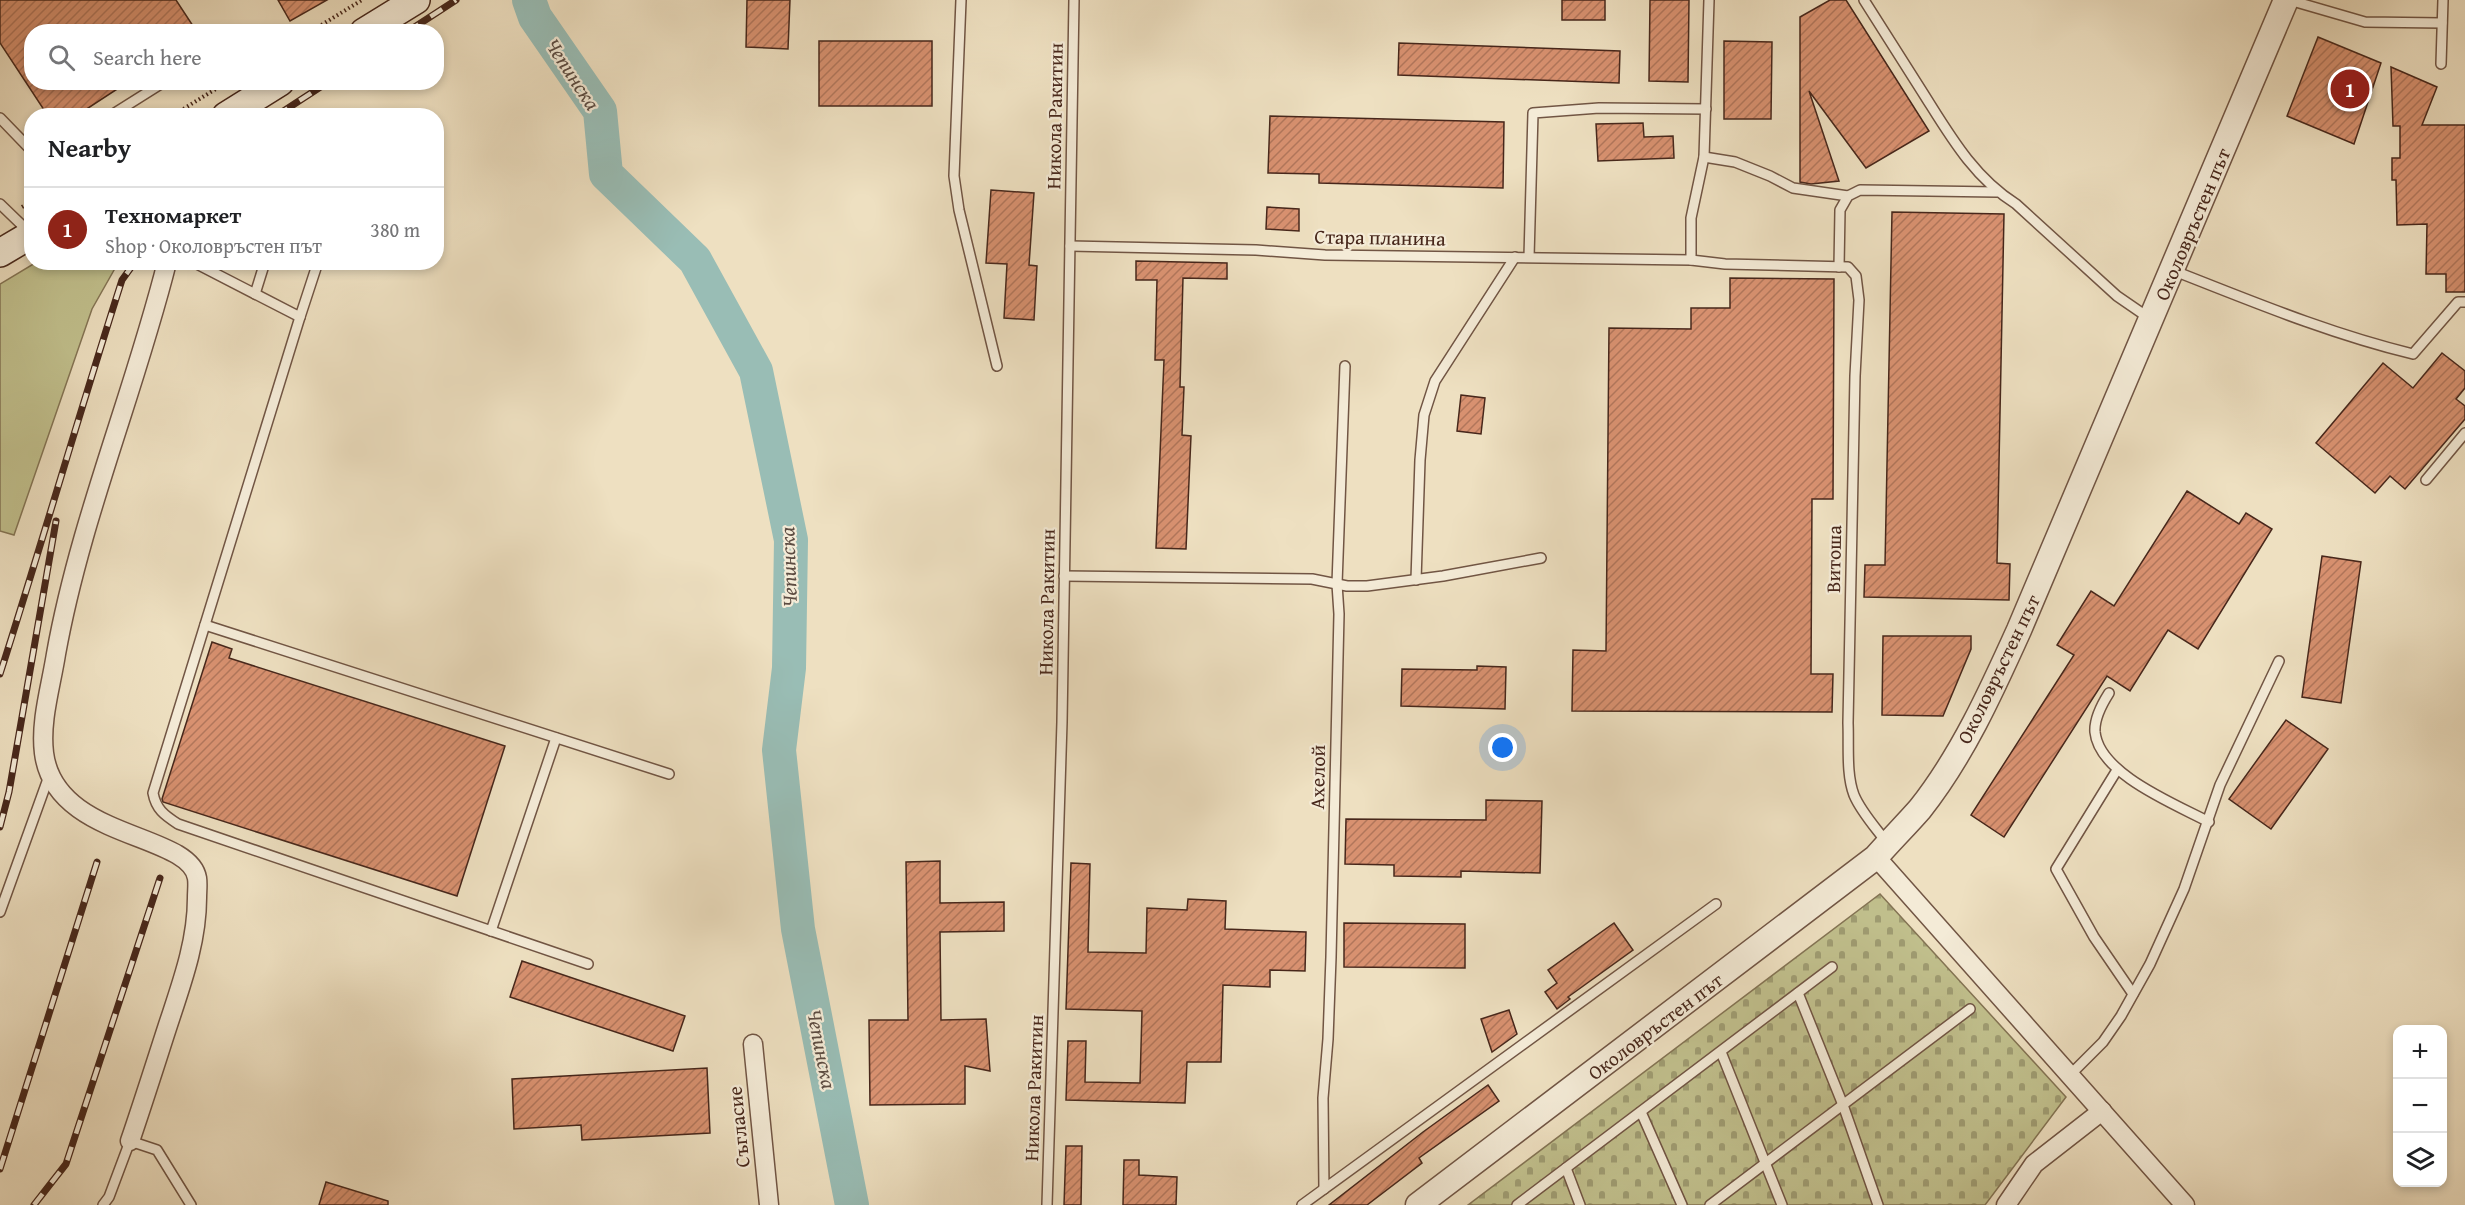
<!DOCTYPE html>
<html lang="en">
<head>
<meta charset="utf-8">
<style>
  body { margin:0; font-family:"Gentium Book Plus",serif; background:#f2f2f2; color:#202124 }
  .controls { position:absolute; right:18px; bottom:18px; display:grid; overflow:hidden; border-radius:12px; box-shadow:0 3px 9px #0003 }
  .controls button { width:54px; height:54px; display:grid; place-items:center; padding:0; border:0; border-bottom:2px solid #e0e0e0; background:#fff; color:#202124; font:30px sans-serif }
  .you { position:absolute; left:1503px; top:748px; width:21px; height:21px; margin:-15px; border:4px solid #fff; border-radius:50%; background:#1a73e8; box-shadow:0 0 0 9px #1a73e833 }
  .badge { display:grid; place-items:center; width:39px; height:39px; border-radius:50%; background:#8f2418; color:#fff; font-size:20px; font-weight:700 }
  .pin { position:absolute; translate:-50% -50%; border:3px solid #fff; box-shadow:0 2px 6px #0006 }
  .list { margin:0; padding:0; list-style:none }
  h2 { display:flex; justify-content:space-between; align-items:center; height:78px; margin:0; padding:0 24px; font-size:26px }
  h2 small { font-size:20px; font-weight:400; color:#757577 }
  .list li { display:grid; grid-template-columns:39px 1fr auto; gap:18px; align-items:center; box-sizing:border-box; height:84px; padding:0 24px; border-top:2px solid #e0e0e0 }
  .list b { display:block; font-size:22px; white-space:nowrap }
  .list p { margin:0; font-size:20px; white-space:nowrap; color:#757577 }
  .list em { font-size:20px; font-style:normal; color:#757577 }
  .icon { flex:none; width:33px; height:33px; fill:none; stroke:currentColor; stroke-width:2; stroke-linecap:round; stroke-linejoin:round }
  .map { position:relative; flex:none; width:2465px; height:1205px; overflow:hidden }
  .search { position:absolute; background:#fff; box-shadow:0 3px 9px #0003; left:24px; top:24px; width:420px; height:66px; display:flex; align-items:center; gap:15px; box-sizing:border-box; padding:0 21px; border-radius:24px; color:#757577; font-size:22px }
  .panel { position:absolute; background:#fff; box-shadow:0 3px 9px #0003; left:24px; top:108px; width:420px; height:162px; border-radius:24px }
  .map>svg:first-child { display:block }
</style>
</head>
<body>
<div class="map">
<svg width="2465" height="1205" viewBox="0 0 2465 1205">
  <defs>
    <pattern id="cemetery-stones" width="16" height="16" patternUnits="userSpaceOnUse" patternTransform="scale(1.5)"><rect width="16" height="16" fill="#c1c08d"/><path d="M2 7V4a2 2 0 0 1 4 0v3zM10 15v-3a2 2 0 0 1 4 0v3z" fill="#9f9c72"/></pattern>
    <pattern id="building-hatch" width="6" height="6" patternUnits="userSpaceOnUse" patternTransform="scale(1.5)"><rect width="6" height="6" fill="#d89170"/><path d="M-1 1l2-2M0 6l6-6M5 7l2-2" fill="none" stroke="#b1765b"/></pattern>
  </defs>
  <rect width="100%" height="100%" fill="#eee0c1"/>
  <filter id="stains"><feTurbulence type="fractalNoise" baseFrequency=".00333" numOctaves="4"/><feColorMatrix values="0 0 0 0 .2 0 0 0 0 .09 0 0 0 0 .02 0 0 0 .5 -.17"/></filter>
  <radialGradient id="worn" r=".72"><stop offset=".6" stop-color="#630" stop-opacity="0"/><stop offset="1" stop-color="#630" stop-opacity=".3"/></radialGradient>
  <path fill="#c1c08d" stroke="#847454" stroke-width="1.5" d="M35 263H118L92 309 14 535 0 531V284Z"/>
  <path fill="url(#cemetery-stones)" stroke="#847454" stroke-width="1.5" d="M1880 894 2066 1097 1985 1205H1468Z"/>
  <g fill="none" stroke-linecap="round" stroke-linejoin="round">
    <path stroke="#99bdb5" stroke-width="34" d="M529 0 535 17 600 111 606 174 695 260 756 371 791 540 789 668 779 750 798 929 852 1205"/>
  </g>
  <g fill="url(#building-hatch)" stroke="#47271b" stroke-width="1.5">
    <path d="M0 0H176L197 32H32V82H128L76 116H48L0 43Z"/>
    <path d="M278 0H327L290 21Z"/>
    <path d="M747 0H790L788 49 746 47Z"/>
    <rect x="1562" y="0" width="43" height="20"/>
    <path d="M1650 0H1689L1688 82 1649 81Z"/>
    <path d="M1830 0H1846L1929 131 1866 168 1809 91 1839 181 1811 184 1800 182V17Z"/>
    <path d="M2318 37 2381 63 2354 144 2287 116Z"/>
    <rect x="819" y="41" width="113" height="65"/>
    <path d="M1724 41 1772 42 1771 119H1724Z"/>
    <path d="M1399 43 1620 51 1619 83 1398 75Z"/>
    <path d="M2391 67 2437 87 2422 125H2465V292H2446V274H2426L2427 224 2397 225 2396 180H2392V158H2400V126H2393Z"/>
    <path d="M1270 116 1504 122 1503 188 1319 183V174L1268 173Z"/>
    <path d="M1643 123 1644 137 1673 136 1674 158 1598 161 1596 124Z"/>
    <path d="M991 190 1034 193 1029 265 1037 266 1034 320 1004 318 1007 264 986 263Z"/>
    <path d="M1267 207 1299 209V231L1266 229Z"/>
    <path d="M1892 212 2004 214 1997 563 2010 564 2009 600 1864 597 1865 565H1885Z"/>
    <path d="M1136 261 1227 263V279L1183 278 1180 387H1184L1182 435 1191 436 1186 549 1156 548 1164 360H1155L1157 280H1136Z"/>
    <path d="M1730 278 1834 279 1833 499H1812L1811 674H1833L1832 712 1572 711 1573 650 1606 651 1609 328 1691 329V308H1730Z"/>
    <path d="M2442 353 2465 371V388L2456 399 2465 406V419L2405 489 2390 476 2375 493 2316 443 2383 363 2413 388Z"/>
    <path d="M1461 395 1485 398 1481 434 1457 431Z"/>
    <path d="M2187 491 2239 524 2246 513 2272 529 2198 649 2168 630 2130 691 2107 676 2004 837 1971 815 2074 655 2057 645 2091 591 2114 606Z"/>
    <path d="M2322 556 2361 562 2341 703 2302 697Z"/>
    <path d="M1883 636H1971V649L1943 716 1882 715Z"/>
    <path d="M212 642 232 649 229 658 505 746 457 896 163 802 162 799Z"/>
    <path d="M1477 666 1506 667 1505 709 1401 706 1402 669 1477 670Z"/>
    <path d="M2286 720 2328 749 2271 829 2229 799Z"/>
    <path d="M1486 800 1542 801 1540 873 1461 871V877L1394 876V865L1345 864 1346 819 1486 820Z"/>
    <path d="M940 861V903L1004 902V931L940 932 941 1020 986 1019 990 1071 965 1066V1104L870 1105 869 1020H908L906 862Z"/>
    <path d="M1071 863 1090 864 1088 952 1146 953 1147 908 1187 910 1188 899 1226 901 1225 929 1306 932 1305 971 1270 970V987L1223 985 1221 1062H1187L1185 1103 1066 1100 1068 1041H1086L1085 1082 1140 1083 1142 1011 1066 1009Z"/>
    <path d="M1344 923 1465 924V968L1344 967Z"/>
    <path d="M1614 923 1633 950 1568 997 1570 999 1557 1009 1545 992 1557 983 1548 970Z"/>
    <path d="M522 961 685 1016 673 1051 510 997Z"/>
    <path d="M1509 1010 1517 1034 1492 1052 1481 1019Z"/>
    <path d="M707 1068 710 1133 582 1140 581 1125 514 1129 512 1079Z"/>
    <path d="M1488 1085 1499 1101 1419 1158 1422 1163 1367 1205H1329L1423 1132Z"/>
    <path d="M1066 1146H1082L1081 1205H1064Z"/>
    <path d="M1124 1160H1139V1175L1177 1177 1176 1205H1123Z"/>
    <path d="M326 1182 388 1201V1205H319Z"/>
  </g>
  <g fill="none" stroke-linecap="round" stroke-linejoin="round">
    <g stroke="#715544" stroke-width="12">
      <g id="service">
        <path d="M961 0 954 176 959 210 997 366"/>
        <path d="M1864 0C1884 31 1903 62 1923 93 1949 134 1973 177 2016 204L2117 296 2149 318"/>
        <path d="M2289 0 2365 22 2442 23"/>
        <path d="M2441 64 2443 0"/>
        <path d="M110 116 164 82"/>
        <path d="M0 118 32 151"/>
        <path d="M1704 157 1735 162 1770 176 1793 188 1848 196"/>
        <path d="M0 204 29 232"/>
        <path d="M1070 246 1256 250 1325 255 1691 260 1725 264 1848 267 1856 276 1859 300 1855 376 1848 723C1849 746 1846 774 1854 795 1861 812 1876 828 1887 843"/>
        <path d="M1529 257 1533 113 1599 108 1706 109"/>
        <path d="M1691 260V218L1704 157 1709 0"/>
        <path d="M193 262 300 317 318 262"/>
        <path d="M1839 267 1840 210 1848 196 1860 190 1997 192"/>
        <path d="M2172 270C2251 301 2330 334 2413 354L2458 302H2465"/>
        <path d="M255 294 265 262"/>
        <path d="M300 317 153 793C156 809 164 815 178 824L588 964"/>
        <path d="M2426 480 2465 433"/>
        <path d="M1064 576 1312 579 1347 586H1367L1443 576 1541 558"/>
        <path d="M1416 580 1420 460 1424 415 1435 381 1515 257"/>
        <path d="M205 625 669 774"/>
        <path d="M2109 693C2102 704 2094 718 2095 732 2099 774 2175 804 2209 822"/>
        <path d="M2117 770 2056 869 2094 937 2133 994"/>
        <path d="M0 912 49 776"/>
        <path d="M491 931 556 738"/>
        <path d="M1798 993 1843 1105 1878 1205"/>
        <path d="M1721 1052 1782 1205"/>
        <path d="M2070 1075 2103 1042 2121 1016 2150 964 2184 889 2220 785 2279 661"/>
        <path d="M1641 1112 1682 1205"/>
        <path d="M1566 1168 1580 1205"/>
        <path d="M1324 1189 1323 1098 1328 1039 1331 957 1339 614 1337 584 1345 366"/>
        <path d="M103 1205 109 1197 130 1141 157 1150 191 1205"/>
        <path d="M1047 1205 1062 722 1074 0"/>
        <path d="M1302 1205 1716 904"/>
        <path d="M1517 1205 1832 967"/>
        <path d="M1710 1205 1970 1009"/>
      </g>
    </g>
    <g stroke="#715544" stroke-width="21">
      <g id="minor">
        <path d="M1876 857 2185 1205"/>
        <path d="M753 1044 769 1205"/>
        <path d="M130 1141C143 1103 155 1065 167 1028 181 985 197 943 197 898 197 891 198 884 197 878 189 832 55 840 44 753 40 721 51 686 56 654 80 520 134 394 167 262"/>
        <path d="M2006 1205 2034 1164 2102 1111"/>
      </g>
    </g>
    <g stroke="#715544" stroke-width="27">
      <path id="tertiary" d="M1418 1205 1876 857C1890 841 1906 825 1920 809 1962 756 1991 692 2019 630L2286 0"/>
    </g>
    <g stroke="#47271b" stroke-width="30">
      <g id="secondary">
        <path d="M364 32 416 0"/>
        <path d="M226 116 280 82"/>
        <path d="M0 253 32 234"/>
      </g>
    </g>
    <g stroke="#47271b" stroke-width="4" stroke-dasharray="1.5 3" stroke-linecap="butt">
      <path d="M310 32 362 0"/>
      <path d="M172 116 227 82"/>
      <path d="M22 207 32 201"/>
    </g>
    <use href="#service" stroke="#f4ebd7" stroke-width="9"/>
    <use href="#minor" stroke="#f4ebd7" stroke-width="18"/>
    <use href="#tertiary" stroke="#f4ebd7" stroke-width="24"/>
    <use href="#secondary" stroke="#f4ebd7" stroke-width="27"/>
    <g stroke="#47271b" stroke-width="7">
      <g id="rail">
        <path d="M407 32 456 0"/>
        <path d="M276 116 328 82"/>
        <path d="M0 674C42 543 80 411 122 280L135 262"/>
        <path d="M0 827 9 792 56 521"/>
        <path d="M0 1169 97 862"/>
        <path d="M34 1205 66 1164 160 878"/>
      </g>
    </g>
    <use href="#rail" stroke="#f4ebd7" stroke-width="4.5" stroke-dasharray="14" stroke-linecap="butt"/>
  </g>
  <g text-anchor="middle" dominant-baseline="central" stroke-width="4.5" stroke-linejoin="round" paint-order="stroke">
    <g font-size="20" fill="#47271b" stroke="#f4ebd7">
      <text transform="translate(1054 116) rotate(-89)">Никола Ракитин</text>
      <text transform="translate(2192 224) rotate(-67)">Околовръстен път</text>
      <text transform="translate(1380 237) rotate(1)">Стара планина</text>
      <text transform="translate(1833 559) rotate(-89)">Витоша</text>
      <text transform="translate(1046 602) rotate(-89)">Никола Ракитин</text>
      <text transform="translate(1998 669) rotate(-64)">Околовръстен път</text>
      <text transform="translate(1317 777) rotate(-89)">Ахелой</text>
      <text transform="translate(1655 1026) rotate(-37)">Околовръстен път</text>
      <text transform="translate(1033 1088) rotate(-88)">Никола Ракитин</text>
      <text transform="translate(738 1127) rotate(-96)">Съгласие</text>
    </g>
    <g font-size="21" font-style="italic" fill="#5c4c42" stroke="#f4ebd7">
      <text transform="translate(573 74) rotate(57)">Чепинска</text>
      <text transform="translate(788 567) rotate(-92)">Чепинска</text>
      <text transform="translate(822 1049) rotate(79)">Чепинска</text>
    </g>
  </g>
  <rect width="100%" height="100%" filter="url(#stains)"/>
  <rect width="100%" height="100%" fill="url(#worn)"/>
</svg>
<div class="controls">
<button>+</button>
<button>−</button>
<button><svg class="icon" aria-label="layers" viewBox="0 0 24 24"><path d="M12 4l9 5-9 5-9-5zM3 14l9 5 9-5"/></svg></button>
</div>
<div class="you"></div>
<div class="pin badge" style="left:2350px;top:89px">1</div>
<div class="search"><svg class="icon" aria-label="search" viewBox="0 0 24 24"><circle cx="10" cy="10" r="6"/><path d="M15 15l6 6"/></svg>Search here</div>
<section class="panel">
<h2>Nearby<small></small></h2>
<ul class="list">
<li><span class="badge">1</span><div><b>Техномаркет</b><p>Shop · Околовръстен път</p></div><em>380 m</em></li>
</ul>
</section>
</div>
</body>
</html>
